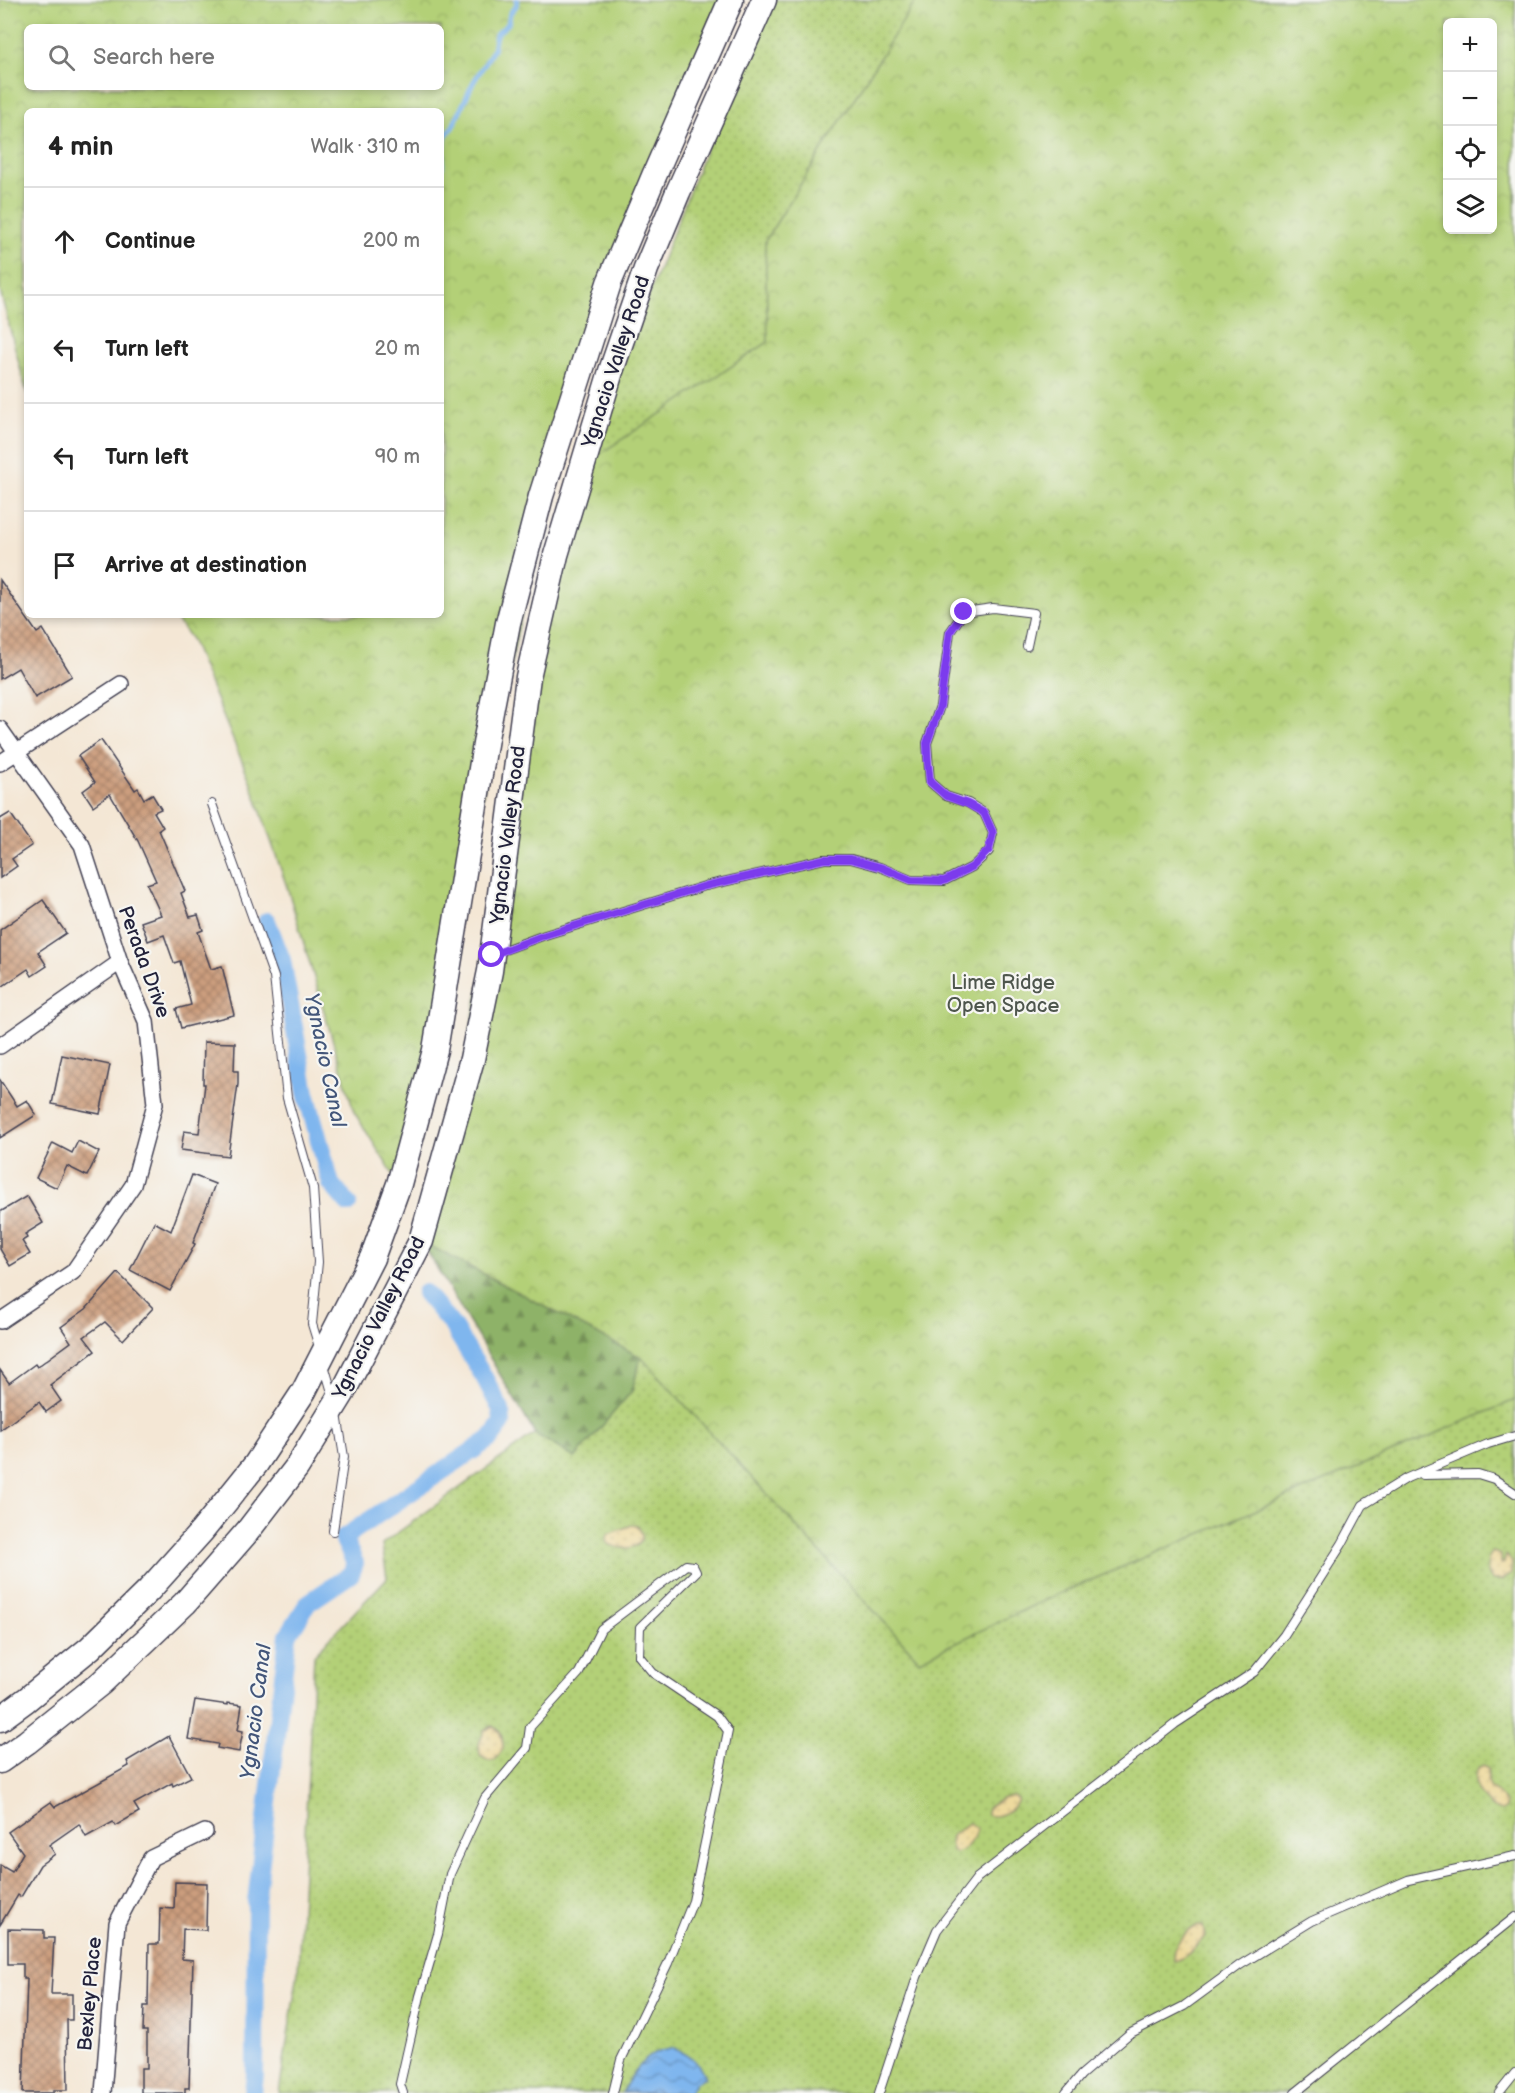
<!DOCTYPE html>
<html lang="en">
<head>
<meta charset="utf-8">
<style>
  body { margin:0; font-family:"Balsamiq Sans",sans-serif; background:#f2f2f2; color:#222 }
  .controls { position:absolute; right:18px; top:18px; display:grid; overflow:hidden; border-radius:9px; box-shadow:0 3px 9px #0003 }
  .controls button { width:54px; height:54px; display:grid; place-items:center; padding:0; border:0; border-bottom:2px solid #e0e0e0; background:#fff; color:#222; font:30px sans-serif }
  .stop { position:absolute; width:18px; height:18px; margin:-14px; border:4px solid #7c3aed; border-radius:50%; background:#fff }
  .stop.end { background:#7c3aed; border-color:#fff; box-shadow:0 2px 6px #0008 }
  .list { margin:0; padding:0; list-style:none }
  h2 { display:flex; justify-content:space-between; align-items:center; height:78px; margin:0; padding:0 24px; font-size:26px }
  h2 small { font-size:20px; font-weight:400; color:#767676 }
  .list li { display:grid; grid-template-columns:39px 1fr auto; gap:18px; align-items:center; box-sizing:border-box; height:108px; padding:0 24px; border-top:2px solid #e0e0e0 }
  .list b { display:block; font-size:22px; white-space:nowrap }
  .list em { font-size:20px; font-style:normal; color:#767676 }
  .icon { flex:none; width:33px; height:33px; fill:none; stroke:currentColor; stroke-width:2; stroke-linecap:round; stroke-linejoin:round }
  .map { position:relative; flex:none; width:1515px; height:2093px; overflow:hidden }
  .search { position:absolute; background:#fff; box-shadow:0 3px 9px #0003; left:24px; top:24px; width:420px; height:66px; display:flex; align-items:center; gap:15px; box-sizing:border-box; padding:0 21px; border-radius:9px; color:#767676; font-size:22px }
  .panel { position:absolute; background:#fff; box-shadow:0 3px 9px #0003; left:24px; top:108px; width:420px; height:510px; border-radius:9px }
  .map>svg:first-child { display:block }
</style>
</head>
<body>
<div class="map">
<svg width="1515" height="2093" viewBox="0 0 1515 2093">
  <defs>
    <pattern id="grass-dots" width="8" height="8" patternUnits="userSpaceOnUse" patternTransform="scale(1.5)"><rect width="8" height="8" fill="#b3d077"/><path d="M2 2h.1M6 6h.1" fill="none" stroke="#9ab268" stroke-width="1.8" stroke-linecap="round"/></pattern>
    <pattern id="forest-firs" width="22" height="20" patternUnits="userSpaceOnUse" patternTransform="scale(1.5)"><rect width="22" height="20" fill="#8eb268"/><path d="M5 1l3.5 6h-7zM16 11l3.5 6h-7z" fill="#749057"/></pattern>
    <pattern id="sand-dots" width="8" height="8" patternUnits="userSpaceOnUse" patternTransform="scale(1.5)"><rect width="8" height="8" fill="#eeda9e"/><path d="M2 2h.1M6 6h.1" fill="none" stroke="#ccbb89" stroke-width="1.8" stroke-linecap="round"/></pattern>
    <pattern id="park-crowns" width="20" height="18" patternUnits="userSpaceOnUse" patternTransform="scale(1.5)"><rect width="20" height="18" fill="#b3d077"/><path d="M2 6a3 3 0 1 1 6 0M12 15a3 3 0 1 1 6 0" fill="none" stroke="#9ab268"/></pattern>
    <pattern id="water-waves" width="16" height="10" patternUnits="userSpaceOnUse" patternTransform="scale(1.5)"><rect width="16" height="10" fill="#7fb6ee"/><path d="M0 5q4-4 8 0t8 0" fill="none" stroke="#6894c2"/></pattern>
    <pattern id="building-cross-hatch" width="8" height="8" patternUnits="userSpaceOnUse" patternTransform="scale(1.5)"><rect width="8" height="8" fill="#cc9e7e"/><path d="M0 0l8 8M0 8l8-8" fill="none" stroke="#a58068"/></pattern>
  </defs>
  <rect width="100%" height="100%" fill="#f6f6f2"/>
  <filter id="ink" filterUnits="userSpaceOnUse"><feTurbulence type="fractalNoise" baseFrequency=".0167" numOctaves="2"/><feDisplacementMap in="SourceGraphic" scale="12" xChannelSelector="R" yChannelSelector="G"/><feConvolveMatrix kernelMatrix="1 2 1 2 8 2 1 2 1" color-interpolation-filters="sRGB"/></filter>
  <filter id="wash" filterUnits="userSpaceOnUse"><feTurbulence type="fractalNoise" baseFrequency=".008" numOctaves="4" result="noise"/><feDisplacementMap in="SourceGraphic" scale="24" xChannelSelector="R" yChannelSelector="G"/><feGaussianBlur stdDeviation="1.35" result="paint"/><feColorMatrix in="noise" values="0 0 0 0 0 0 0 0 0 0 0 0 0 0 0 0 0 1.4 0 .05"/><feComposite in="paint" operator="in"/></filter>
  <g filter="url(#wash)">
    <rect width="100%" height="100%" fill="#f4e7d5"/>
    <path fill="url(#grass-dots)" stroke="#6a7959" stroke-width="1.5" fill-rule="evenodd" d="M764 0H1515V2093H279L298 1972 314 1655 387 1578 382 1544 641 1357 446 1153 582 466ZM1448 22H1492V230H1448Z"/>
    <path fill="url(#forest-firs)" stroke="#586a52" stroke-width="1.5" d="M421 1241 641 1357 632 1391 575 1458 535 1434Z"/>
    <g fill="url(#sand-dots)" stroke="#887e6c" stroke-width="1.5">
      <path d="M632 1525 637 1526C654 1546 624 1555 606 1542L608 1534Z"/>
      <path d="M1493 1552 1501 1555V1564L1504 1563 1506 1555 1512 1562 1511 1573 1502 1580H1492C1486 1572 1485 1559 1493 1552Z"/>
      <path d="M492 1726C502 1729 503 1740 503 1749L495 1760 489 1761 480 1756 479 1744 484 1731Z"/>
      <path d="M1483 1765 1488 1768V1781L1490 1787 1506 1802V1808L1502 1811C1485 1809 1463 1776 1483 1765Z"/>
      <path d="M1013 1796 1018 1799C1015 1810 999 1819 987 1815V1808L1001 1799Z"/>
      <path d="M969 1823 976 1828C975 1839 966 1849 956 1853L953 1852 950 1844 951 1836Z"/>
      <path d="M1198 1925 1203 1926 1205 1936C1197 1946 1187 1958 1174 1961 1169 1947 1186 1932 1198 1925Z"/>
    </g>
    <g fill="url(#park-crowns)" stroke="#6a7959" stroke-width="1.5" fill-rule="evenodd">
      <path d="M0 0H731L563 423 399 1184 354 1112 288 890 251 783 191 639 173 615H441V111H27V394L0 291ZM27 27H441V87H27Z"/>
      <path d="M916 0H1515V1400L1047 1599 919 1660 641 1357 421 1241 472 1059 528 677 582 466 768 342 765 241ZM1448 22H1492V230H1448Z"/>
    </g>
    <path fill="url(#water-waves)" stroke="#506c94" stroke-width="1.5" d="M673 2048C689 2055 700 2061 705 2078L695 2083 689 2093H622C632 2072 649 2049 673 2048Z"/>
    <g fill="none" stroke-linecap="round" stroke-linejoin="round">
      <path stroke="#7fb6ee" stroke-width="5" d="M441 174 445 136 452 128 473 83 493 50 496 34 508 24 510 13 516 6 517 0"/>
      <g stroke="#7fb6ee" stroke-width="18">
        <path d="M267 921 282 960 306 1093 331 1184 348 1204"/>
        <path d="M253 2093 255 2075 256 1902 288 1635 308 1603 351 1574 355 1563 343 1538 490 1439 502 1423 501 1410 484 1377 452 1325 425 1293"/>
      </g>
    </g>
    <g id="blocks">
      <g fill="url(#building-cross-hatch)">
        <path d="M0 580 37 633 43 629 72 676 35 698 18 668 0 679Z"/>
        <path d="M101 740 135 790 138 788 144 799 152 794 161 809 154 812 163 827 159 830 185 891 181 893 190 917 198 915 203 930 198 932 211 969 222 966 234 1015 181 1028 176 1009 191 1005 180 961 174 963 164 935 148 941 141 922 161 915 147 884 156 881 138 841 110 794 93 806 83 791 95 782 78 756Z"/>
        <path d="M10 813 32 845 12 859 17 866 0 878V819Z"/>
        <path d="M43 900 66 933 38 952 47 966 32 976 28 969 0 988V930Z"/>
        <path d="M204 1042 235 1043 234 1071H238V1084L228 1156 181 1150 184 1131 199 1133 205 1084H203Z"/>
        <path d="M62 1055 110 1065 100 1114 52 1104Z"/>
        <path d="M0 1080 17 1106 27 1100 36 1115 0 1138Z"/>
        <path d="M78 1141 99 1152 87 1176 67 1166 57 1188 36 1178 53 1143 72 1153Z"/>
        <path d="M192 1175 215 1184 193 1243 195 1244 170 1291 130 1270 154 1222 171 1231Z"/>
        <path d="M27 1196 43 1223 25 1234 27 1238 22 1241 30 1254 10 1266 0 1249V1212Z"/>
        <path d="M118 1273 153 1308 123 1340 105 1322 84 1337 95 1351 50 1385 61 1401 46 1412 39 1402 0 1430V1370L9 1383 35 1364 37 1367 71 1342 61 1327 86 1309Z"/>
        <path d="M195 1700 228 1705V1703L242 1705 238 1730 243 1731 239 1752 217 1748 218 1744 188 1739Z"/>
        <path d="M169 1736 191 1777 173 1786 172 1783 134 1804 139 1812 115 1826 113 1822 86 1837 79 1824 49 1845 55 1854 40 1865 21 1897 18 1895 0 1925V1865L12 1872 23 1853 8 1832 51 1802 55 1807 129 1766 127 1761Z"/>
        <path d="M175 1882 207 1883 206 1930 183 1929 182 1959 193 1960 189 2088H185V2093H141V2068H147V2031H143L144 2006H148L149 1944H159L160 1908 174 1909Z"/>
        <path d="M8 1929 44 1930V1938H54L51 1994H72V2020H67L68 2090H54V2093H23L27 1979H23V1964H8Z"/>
      </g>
    </g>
  </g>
  <g filter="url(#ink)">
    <use href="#blocks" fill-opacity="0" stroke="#424052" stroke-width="1.5"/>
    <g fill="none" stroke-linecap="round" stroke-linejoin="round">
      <g stroke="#424052" stroke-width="10">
        <g id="service">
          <path d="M212 804 274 977 287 1098 313 1188 318 1262 312 1324 320 1350"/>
          <path d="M496 953 545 935 705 886 824 859H851L880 867 911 880 944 881 972 867 989 851 993 833 984 813 968 803 946 796 930 782 927 743 940 706 950 632 964 612 993 608 1034 613 1027 646"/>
          <path d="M324 1365 334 1399"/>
          <path d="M1423 1475 1478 1474 1494 1479 1515 1493"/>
          <path d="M333 1531 344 1457 337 1414"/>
          <path d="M403 2093 400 2084 420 1996 438 1934 450 1874 485 1798 527 1748 530 1727 579 1673 601 1629 686 1565 693 1566 696 1572 640 1627 639 1656 653 1673 717 1716 728 1731 693 1901 668 1963 621 2060 613 2093"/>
          <path d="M879 2093 917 1977 937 1930 977 1878 1175 1724 1254 1672 1284 1635 1342 1544 1363 1505 1407 1478 1488 1444 1515 1436"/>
          <path d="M1066 2093 1081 2075 1129 2034 1184 2006 1240 1965 1312 1921 1408 1880 1515 1856"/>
          <path d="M1295 2093 1515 1917"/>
          <path d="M1499 2093 1515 2073"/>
        </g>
      </g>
      <g stroke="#424052" stroke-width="18">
        <g id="minor">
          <path d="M0 729 82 845 120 962 146 1021 155 1104 133 1185 73 1272 0 1321"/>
          <path d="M0 763 121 684"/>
          <path d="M0 1046 120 962"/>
          <path d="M103 2093 117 1923 151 1858 205 1832"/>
        </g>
      </g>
      <g stroke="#424052" stroke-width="27">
        <g id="trunk">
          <path d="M0 1719 26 1700 90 1648 149 1590 202 1531 256 1464 304 1391 372 1258 399 1184 435 1050 486 738 508 623 541 496 609 283 654 176 731 0"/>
          <path d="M0 1761 27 1742 101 1683 185 1603 247 1532 297 1467 342 1394 421 1241 472 1059 490 971 528 677 556 555 611 371 646 269 678 192 764 0"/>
        </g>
      </g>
      <use href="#service" stroke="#fff" stroke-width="8"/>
      <use href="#minor" stroke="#fff" stroke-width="15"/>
      <use href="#trunk" stroke="#fff" stroke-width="24"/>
    </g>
  </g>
  <g fill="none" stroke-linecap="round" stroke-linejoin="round" filter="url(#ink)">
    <path stroke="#7c3aed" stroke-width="8" d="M492 955 545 935 705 886 824 859H851L880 867 911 880 944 881 972 867 989 850 993 833 984 813 968 804 946 796 930 782 928 763 927 743 940 706 950 632 964 612"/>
  </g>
  <g text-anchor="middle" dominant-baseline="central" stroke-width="4.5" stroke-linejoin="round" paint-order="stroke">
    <g font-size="20" fill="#22223b" stroke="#f6f6f2">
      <text transform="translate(616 362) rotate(-72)">Ygnacio Valley Road</text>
      <text transform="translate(508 835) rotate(-83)">Ygnacio Valley Road</text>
      <text transform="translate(144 962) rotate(70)">Perada Drive</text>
      <text transform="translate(379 1318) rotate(-63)">Ygnacio Valley Road</text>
      <text transform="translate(90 1994) rotate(-85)">Bexley Place</text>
    </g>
    <g font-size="20" fill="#4e564d" stroke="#f6f6f2">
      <text x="1003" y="983">Lime Ridge<tspan x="1003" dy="23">Open Space</tspan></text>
    </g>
    <g font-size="21" font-style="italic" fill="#43567a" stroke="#f6f6f2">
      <text transform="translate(325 1060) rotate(78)">Ygnacio Canal</text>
      <text transform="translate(256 1712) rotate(-83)">Ygnacio Canal</text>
    </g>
  </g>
</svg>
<div class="controls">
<button>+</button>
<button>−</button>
<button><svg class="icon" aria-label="locate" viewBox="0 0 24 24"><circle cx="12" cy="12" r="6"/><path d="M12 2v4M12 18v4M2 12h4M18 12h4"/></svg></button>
<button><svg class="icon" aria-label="layers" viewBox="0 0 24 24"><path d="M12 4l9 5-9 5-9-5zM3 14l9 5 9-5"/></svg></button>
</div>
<div class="stop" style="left:492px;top:955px"></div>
<div class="stop end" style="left:964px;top:612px"></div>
<div class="search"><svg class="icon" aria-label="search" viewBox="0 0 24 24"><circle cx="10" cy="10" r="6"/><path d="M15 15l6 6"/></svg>Search here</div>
<section class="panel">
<h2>4 min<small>Walk · 310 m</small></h2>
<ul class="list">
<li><svg class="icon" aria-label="ahead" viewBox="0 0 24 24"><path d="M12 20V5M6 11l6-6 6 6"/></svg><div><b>Continue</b></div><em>200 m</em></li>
<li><svg class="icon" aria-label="left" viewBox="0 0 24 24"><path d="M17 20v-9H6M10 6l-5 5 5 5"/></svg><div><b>Turn left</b></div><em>20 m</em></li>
<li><svg class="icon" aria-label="left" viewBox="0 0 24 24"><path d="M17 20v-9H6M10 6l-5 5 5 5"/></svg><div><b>Turn left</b></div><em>90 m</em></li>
<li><svg class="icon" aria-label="arrive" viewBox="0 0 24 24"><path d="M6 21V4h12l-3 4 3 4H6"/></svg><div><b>Arrive at destination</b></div></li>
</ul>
</section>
</div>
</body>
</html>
